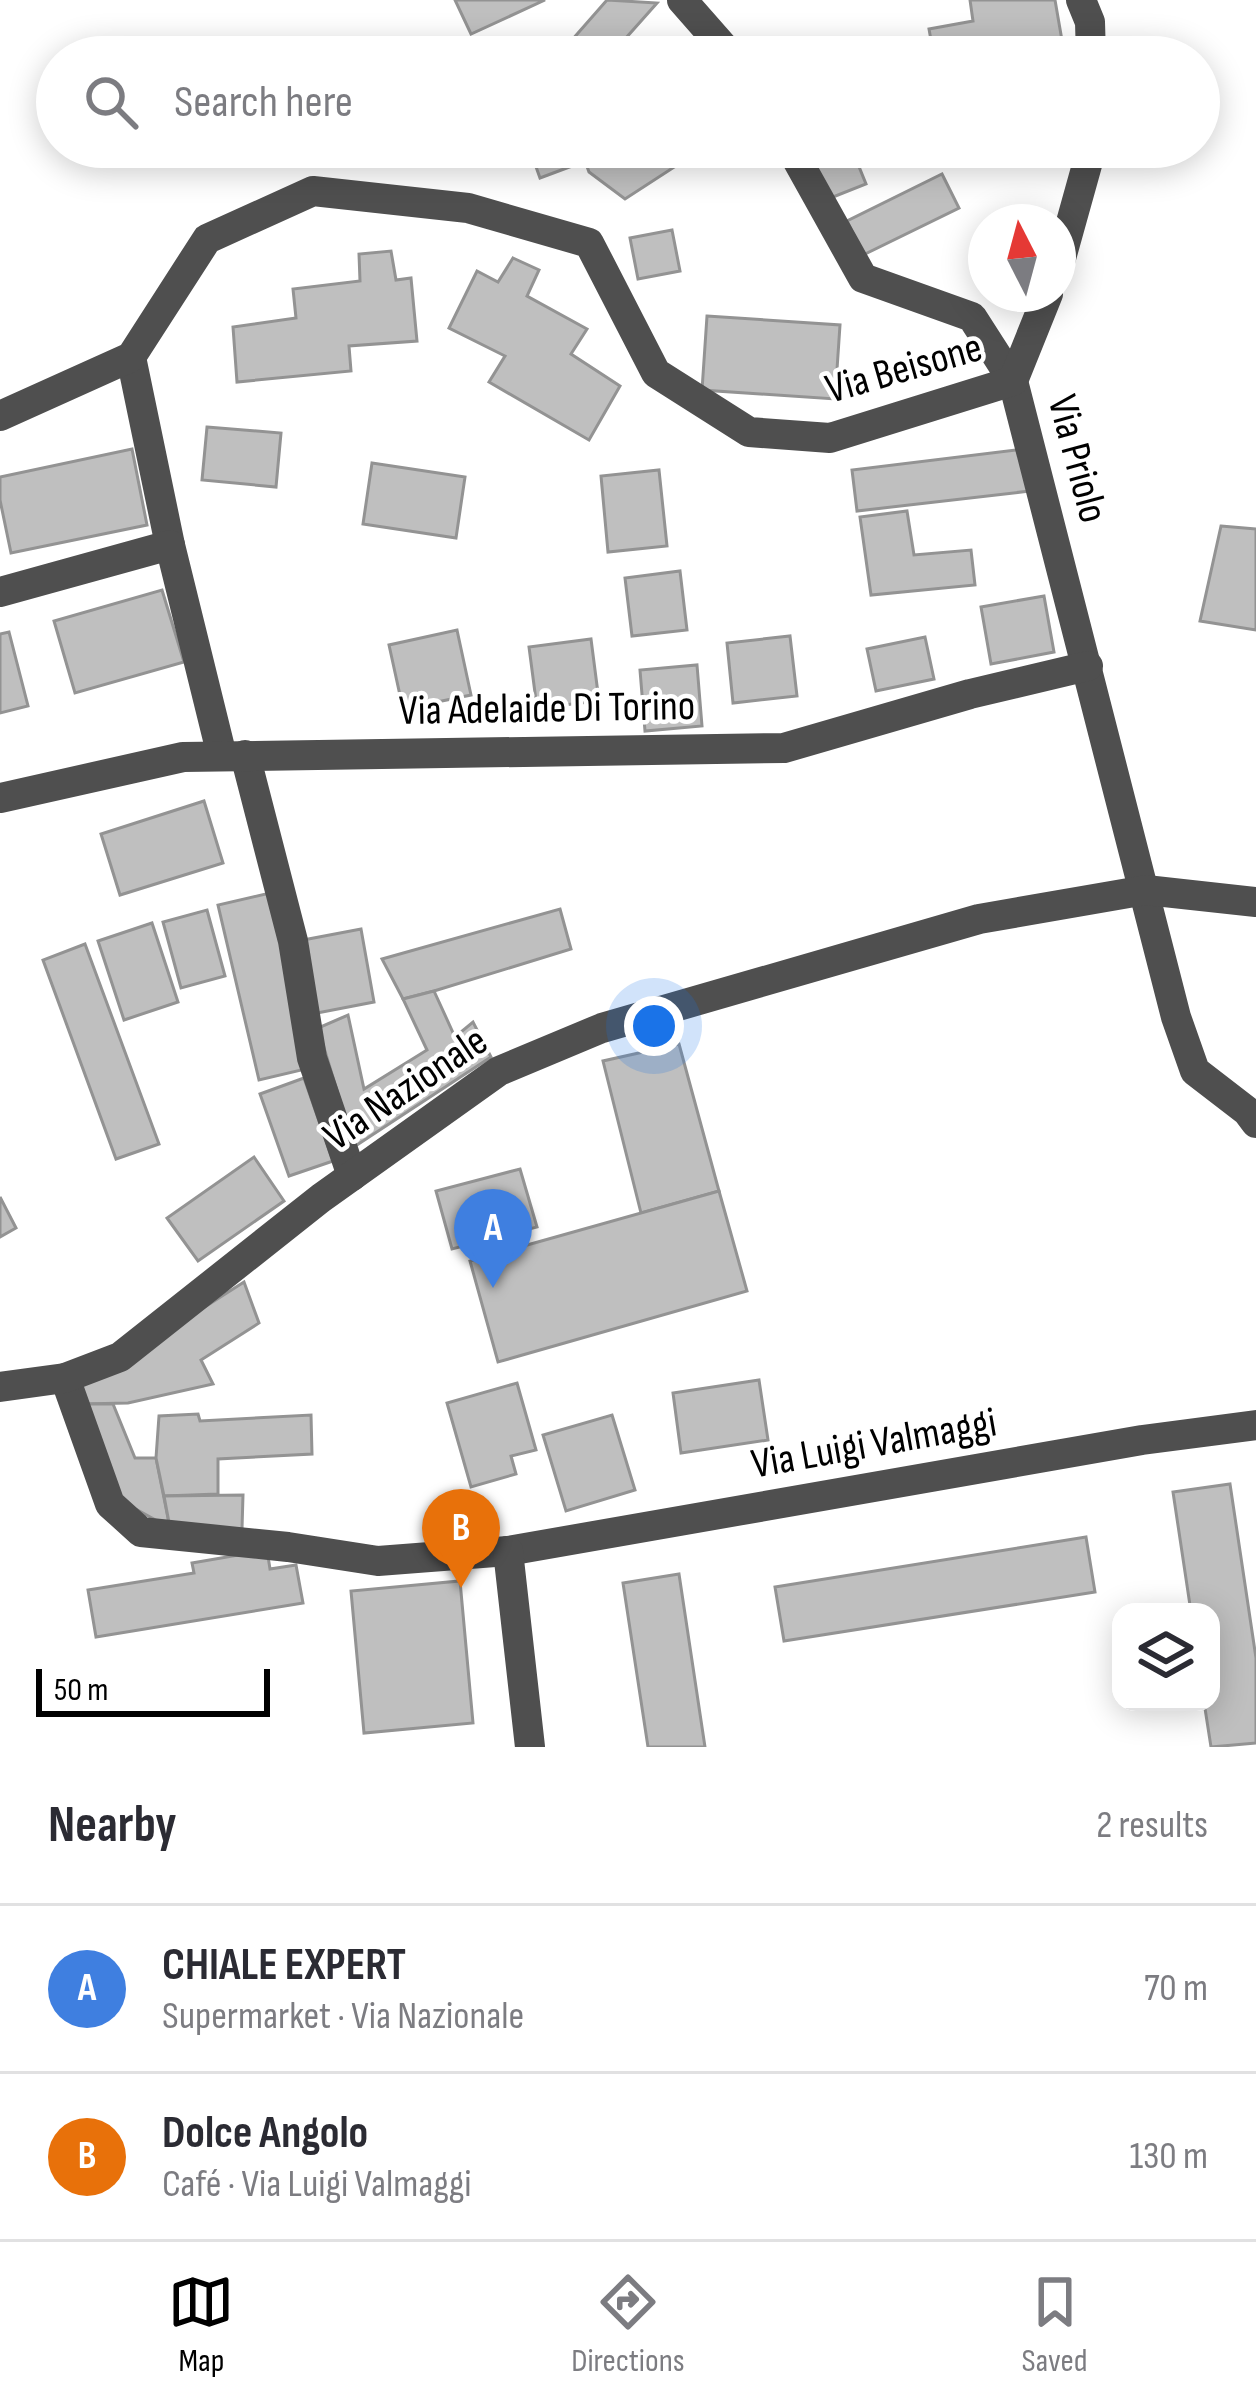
<!DOCTYPE html>
<html lang="en">
<head>
<meta charset="utf-8">
<style>
  body { margin:0; font-family:"Sofia Sans Condensed",sans-serif; background:#f7f7f7; color:#2b2b33 }
  .controls { position:absolute; right:36px; bottom:36px; display:grid; overflow:hidden; border-radius:24px; box-shadow:0 6px 30px #0003 }
  .controls button { width:108px; height:108px; display:grid; place-items:center; padding:0; border:0; border-bottom:3px solid #e1e1e2; background:#fff; color:#2b2b33; font:60px sans-serif }
  .compass { position:absolute; left:968px; top:204px; width:108px; height:108px; border-radius:50%; background:#fff; box-shadow:0 6px 30px #0003; rotate:354deg }
  .scale { position:absolute; left:36px; bottom:30px; width:234px; box-sizing:border-box; padding-left:12px; border:6px solid #000; border-top:0; font-size:33px; line-height:42px; white-space:nowrap; color:#000; -webkit-text-stroke:9px #fff; paint-order:stroke }
  .you { position:absolute; left:654px; top:1026px; width:42px; height:42px; margin:-30px; border:9px solid #fff; border-radius:50%; background:#1a73e8; box-shadow:0 0 0 18px #1a73e833 }
  .badge { display:grid; place-items:center; width:78px; height:78px; border-radius:50%; background:#000; color:#fff; font-size:39px; font-weight:700 }
  .pin { position:absolute; translate:-50% -99px; filter:drop-shadow(0 3px 6px #0008) }
  .pin::after { content:''; position:absolute; top:63px; width:42px; height:36px; background:inherit; clip-path:polygon(0 0,100% 0,50% 100%) }
  .list { margin:0; padding:0; list-style:none }
  h2 { display:flex; justify-content:space-between; align-items:center; height:156px; margin:0; padding:0 48px; font-size:51px }
  h2 small { font-size:39px; font-weight:400; color:#7c7c81 }
  .list li { display:grid; grid-template-columns:78px 1fr auto; gap:36px; align-items:center; box-sizing:border-box; height:168px; padding:0 48px; border-top:3px solid #e1e1e2 }
  .list b { display:block; font-size:45px; white-space:nowrap }
  .list p { margin:0; font-size:39px; white-space:nowrap; color:#7c7c81 }
  .list em { font-size:39px; font-style:normal; color:#7c7c81 }
  .icon { flex:none; width:66px; height:66px; fill:none; stroke:currentColor; stroke-width:2; stroke-linecap:round; stroke-linejoin:round }
  .map { position:relative; flex:none; width:1256px; height:1747px; overflow:hidden }
  .search { position:absolute; background:#fff; box-shadow:0 6px 30px #0003; left:36px; right:36px; top:36px; height:132px; display:flex; align-items:center; gap:30px; box-sizing:border-box; padding:0 42px; border-radius:66px; color:#7c7c81; font-size:45px }
  .sheet { height:492px; background:#fff }
  nav { display:flex; justify-content:space-around; align-items:center; box-sizing:border-box; height:168px; border-top:3px solid #e1e1e2; background:#fff; font-size:33px; color:#7c7c81 }
  nav a { display:grid; justify-items:center; gap:6px }
  nav .on { color:#000 }
  .map>svg:first-child { display:block }
</style>
</head>
<body>
<div class="map">
<svg width="1256" height="1747" viewBox="0 0 1256 1747">
  <rect width="100%" height="100%" fill="#fff"/>
  <g fill="#bfbfbf" stroke="#939393" stroke-width="3">
    <path d="M455 0H545L471 34Z"/>
    <path d="M607 0 657 3 609 57H557Z"/>
    <path d="M970 0H1055L1064 52 1034 57H934L929 29 973 21Z"/>
    <path d="M407 147H464L412 163Z"/>
    <path d="M529 147H565L572 166 540 178Z"/>
    <path d="M580 147H705L625 199 589 172Z"/>
    <path d="M851 147 866 184 828 199 813 162Z"/>
    <path d="M949 147H994L995 158 952 165Z"/>
    <path d="M942 174 959 208 863 255 847 221Z"/>
    <path d="M672 230 680 271 638 279 630 238Z"/>
    <path d="M391 251 396 280 411 278 417 341 349 346 351 371 237 382 233 327 296 318 293 289 360 281 359 254Z"/>
    <path d="M513 258 539 270 527 296 587 329 571 354 620 386 589 440 489 382 505 356 449 328 477 271 498 282Z"/>
    <path d="M707 316 840 325 835 399 702 390Z"/>
    <path d="M207 427 281 433 276 487 202 480Z"/>
    <path d="M132 449 147 525 11 553 0 500V477Z"/>
    <path d="M1025 449 1030 491 857 511 852 470Z"/>
    <path d="M372 463 465 477 456 538 363 524Z"/>
    <path d="M659 470 667 546 608 552 601 476Z"/>
    <path d="M907 511 914 555 971 550 975 585 871 595 860 517Z"/>
    <path d="M1221 526 1256 529V630L1200 621Z"/>
    <path d="M680 571 687 630 632 636 625 578Z"/>
    <path d="M162 590 184 662 75 693 54 621Z"/>
    <path d="M1044 596 1054 652 991 664 981 607Z"/>
    <path d="M457 630 471 695 403 709 389 645Z"/>
    <path d="M9 632 28 706 0 713V634Z"/>
    <path d="M790 636 797 696 733 703 727 643Z"/>
    <path d="M925 637 934 679 876 691 867 649Z"/>
    <path d="M591 639 599 701 537 708 529 647Z"/>
    <path d="M697 665 702 726 645 731 640 670Z"/>
    <path d="M204 801 223 863 120 895 101 834Z"/>
    <path d="M270 893 310 1068 259 1080 218 905Z"/>
    <path d="M560 909 571 949 434 991 403 999 382 959Z"/>
    <path d="M207 910 225 976 181 988 163 922Z"/>
    <path d="M152 923 178 1002 124 1020 98 941Z"/>
    <path d="M361 929 374 1002 312 1014 298 941Z"/>
    <path d="M85 944 159 1144 116 1159 43 960Z"/>
    <path d="M434 991 455 1037 473 1022 491 1057 354 1147 318 1028 348 1015 364 1089 427 1050 403 999Z"/>
    <path d="M679 1044 719 1191 641 1213 603 1061Z"/>
    <path d="M304 1078 333 1161 289 1176 260 1094Z"/>
    <path d="M254 1157 284 1201 198 1261 167 1218Z"/>
    <path d="M520 1169 537 1227 452 1249 436 1191Z"/>
    <path d="M719 1191 747 1291 498 1362 470 1261Z"/>
    <path d="M0 1197 16 1228 0 1237Z"/>
    <path d="M244 1282 259 1323 201 1360 213 1384 128 1403 82 1404 76 1389Z"/>
    <path d="M759 1380 768 1440 681 1453 673 1393Z"/>
    <path d="M517 1383 536 1450 511 1456 516 1474 471 1487 447 1403Z"/>
    <path d="M82 1404H113L135 1458H156L170 1528 114 1497Z"/>
    <path d="M198 1414 200 1421 311 1415 312 1454 218 1459V1494L164 1496 156 1458 159 1416Z"/>
    <path d="M612 1415 635 1490 566 1511 543 1435Z"/>
    <path d="M1230 1484 1256 1658V1743L1211 1747 1204 1702H1211V1612H1191L1173 1492Z"/>
    <path d="M243 1495 242 1529 170 1528 164 1496Z"/>
    <path d="M1086 1537 1095 1592 784 1641 775 1587Z"/>
    <path d="M267 1550 270 1569 296 1565 303 1603 96 1637 88 1590 194 1573 192 1563Z"/>
    <path d="M679 1574 705 1747H648L623 1583Z"/>
    <path d="M460 1581 473 1723 364 1733 351 1591Z"/>
  </g>
  <g fill="none" stroke-linecap="round" stroke-linejoin="round">
    <g stroke="#4f4f4f" stroke-width="30">
      <path d="M682 0 732 57"/>
      <path d="M1081 0 1090 22 1091 57"/>
      <path d="M790 147 863 278 972 317 1013 381 1176 1017 1195 1071 1247 1111 1256 1123"/>
      <path d="M1058 269 1092 147"/>
      <path d="M131 357 170 545"/>
      <path d="M0 416 131 357 207 239 313 191 468 208 589 243 656 373 749 432 830 438 1013 381 1048 294"/>
      <path d="M0 592 170 545 222 756"/>
      <path d="M245 755 293 941 312 1058 352 1176"/>
      <path d="M0 798 183 757 784 748 970 694 1088 666"/>
      <path d="M65 1378 110 1504 141 1532 288 1547 378 1561 508 1551 1142 1440 1256 1425"/>
      <path d="M0 1387 65 1378 120 1357 321 1198 499 1071 602 1028 979 919 1146 890 1256 902"/>
      <path d="M508 1551 530 1747"/>
    </g>
  </g>
  <g text-anchor="middle" dominant-baseline="central" stroke-width="9" stroke-linejoin="round" paint-order="stroke">
    <g font-size="42" fill="#000" stroke="#fff">
      <text transform="translate(904 369) rotate(-16)">Via Beisone</text>
      <text transform="translate(1077 459) rotate(75)">Via Priolo</text>
      <text transform="translate(547 709) rotate(-1)">Via Adelaide Di Torino</text>
      <text transform="translate(406 1089) rotate(-34)">Via Nazionale</text>
      <text transform="translate(874 1444) rotate(-10)">Via Luigi Valmaggi</text>
    </g>
  </g>
</svg>
<div class="controls">
<button><svg class="icon" aria-label="layers" viewBox="0 0 24 24"><path d="M12 4l9 5-9 5-9-5zM3 14l9 5 9-5"/></svg></button>
</div>
<svg class="compass" viewBox="-18 -18 36 36"><path d="M0-13l5 13h-10z" fill="#e53935"/><path d="M0 13l5-13h-10z" fill="#7c7c81"/></svg>
<div class="scale">50 m</div>
<div class="you"></div>
<div class="pin badge" style="left:493px;top:1288px;background:#3f7fe0">A</div>
<div class="pin badge" style="left:461px;top:1588px;background:#e8710a">B</div>
<div class="search"><svg class="icon" aria-label="search" viewBox="0 0 24 24"><circle cx="10" cy="10" r="6"/><path d="M15 15l6 6"/></svg>Search here</div>
</div>
<section class="sheet">
<h2>Nearby<small>2 results</small></h2>
<ul class="list">
<li><span class="badge" style="background:#3f7fe0">A</span><div><b>CHIALE EXPERT</b><p>Supermarket · Via Nazionale</p></div><em>70 m</em></li>
<li><span class="badge" style="background:#e8710a">B</span><div><b>Dolce Angolo</b><p>Café · Via Luigi Valmaggi</p></div><em>130 m</em></li>
</ul>
</section>
<nav>
<a class="on"><svg class="icon" aria-label="map" viewBox="0 0 24 24"><path d="M3 6l6-2 6 2 6-2v14l-6 2-6-2-6 2zM9 4v14M15 6v14"/></svg>Map</a>
<a><svg class="icon" aria-label="directions" viewBox="0 0 24 24"><path d="M12 3l9 9-9 9-9-9zM9 14v-3h6M13 9l2 2-2 2"/></svg>Directions</a>
<a><svg class="icon" aria-label="saved" viewBox="0 0 24 24"><path d="M7 4h10v16l-5-4-5 4z"/></svg>Saved</a>
</nav>
</body>
</html>
